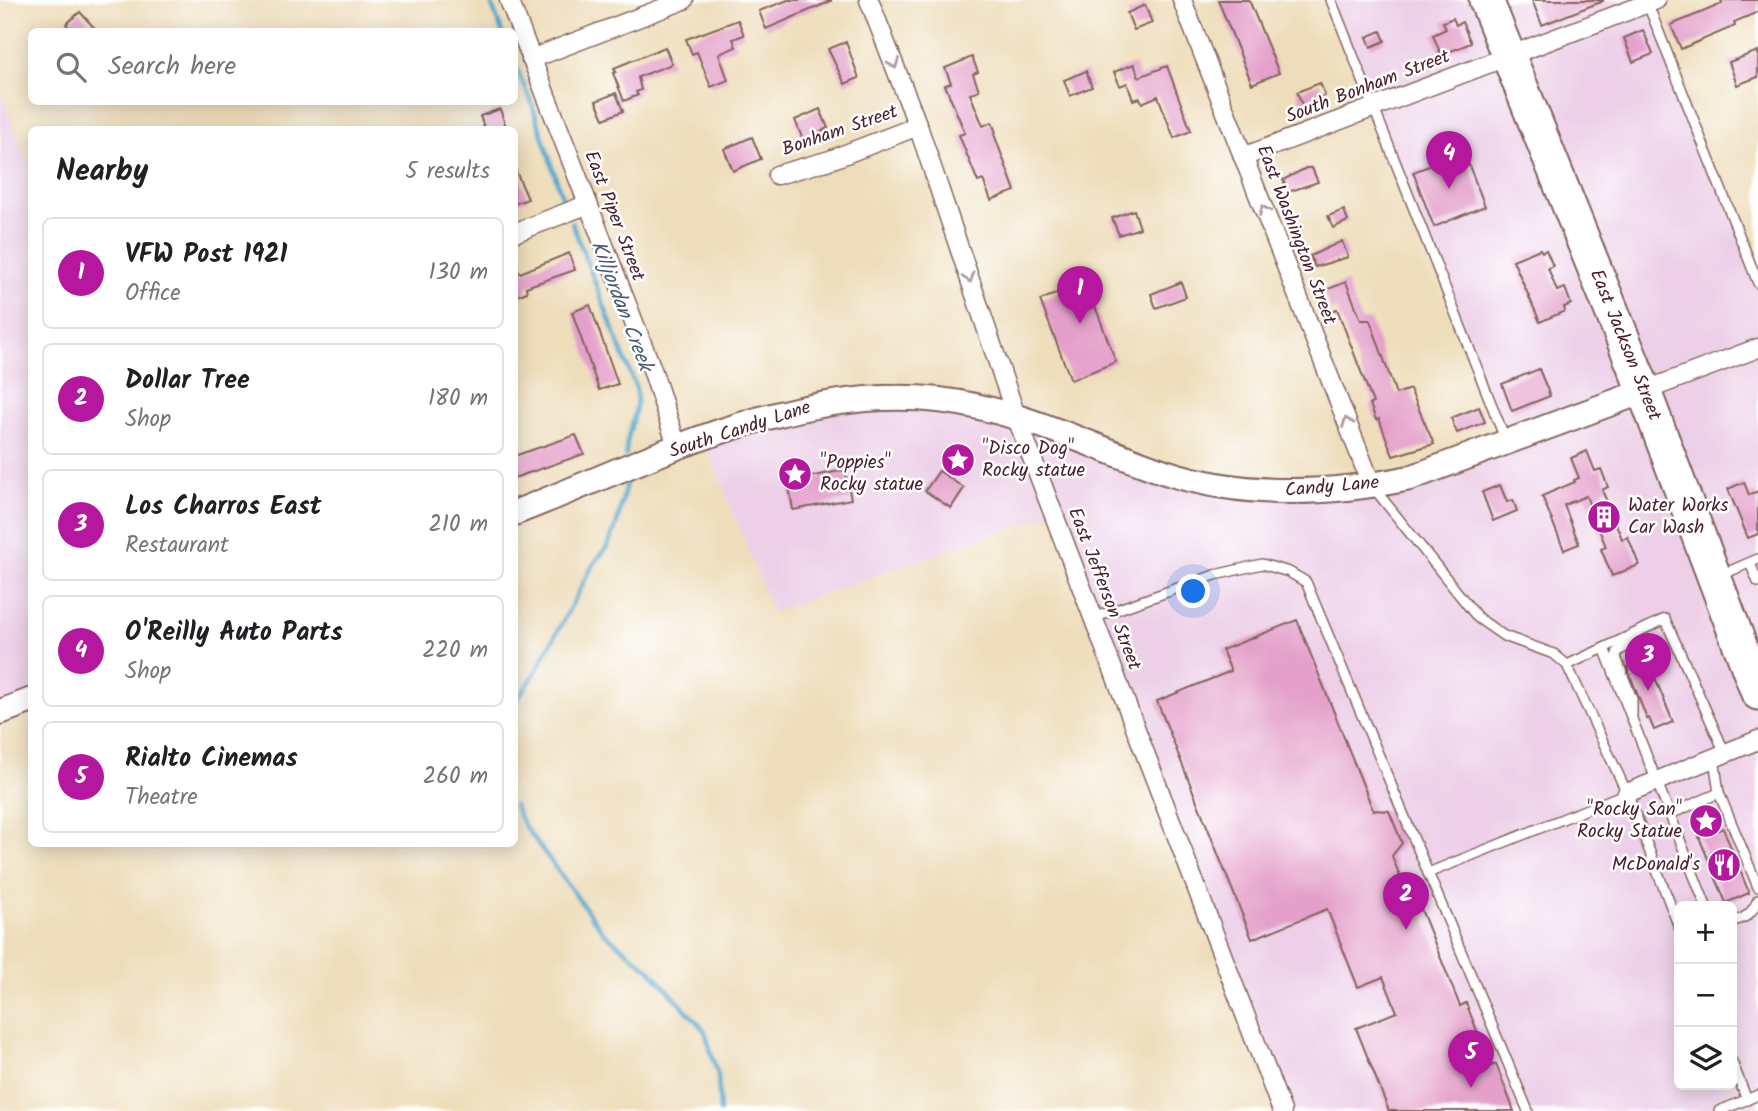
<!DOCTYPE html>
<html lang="en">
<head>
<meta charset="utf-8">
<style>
  body { margin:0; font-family:Kalam,sans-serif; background:#f2f2f2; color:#202124 }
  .controls { position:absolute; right:21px; bottom:21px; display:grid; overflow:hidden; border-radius:10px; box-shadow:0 4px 18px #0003 }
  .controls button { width:63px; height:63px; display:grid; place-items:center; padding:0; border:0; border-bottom:2px solid #e0e0e0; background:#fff; color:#202124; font:35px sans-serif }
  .you { position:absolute; left:1194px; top:592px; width:24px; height:24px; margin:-18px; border:5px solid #fff; border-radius:50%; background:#1a73e8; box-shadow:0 0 0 10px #1a73e833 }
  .badge { display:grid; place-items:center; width:46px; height:46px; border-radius:50%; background:#b5179e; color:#fff; font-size:23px; font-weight:700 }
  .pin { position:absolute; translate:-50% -58px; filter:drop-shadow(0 2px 4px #0008) }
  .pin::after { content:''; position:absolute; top:37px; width:24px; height:21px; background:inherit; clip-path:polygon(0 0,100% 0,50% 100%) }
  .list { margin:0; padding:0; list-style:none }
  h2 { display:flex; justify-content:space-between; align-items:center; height:91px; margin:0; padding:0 28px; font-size:30px }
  h2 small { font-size:23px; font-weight:400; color:#757577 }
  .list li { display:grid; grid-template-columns:46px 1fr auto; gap:21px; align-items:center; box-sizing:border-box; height:112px; margin:0 14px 14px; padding:0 14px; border:2px solid #e0e0e0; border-radius:10px }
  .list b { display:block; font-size:26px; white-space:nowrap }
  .list p { margin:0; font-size:23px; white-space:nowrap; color:#757577 }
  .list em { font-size:23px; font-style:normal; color:#757577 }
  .icon { flex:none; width:38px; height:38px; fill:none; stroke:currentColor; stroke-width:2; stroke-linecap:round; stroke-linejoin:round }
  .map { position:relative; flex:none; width:1758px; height:1111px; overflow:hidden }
  .search { position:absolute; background:#fff; box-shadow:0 4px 18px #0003; left:28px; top:28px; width:490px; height:77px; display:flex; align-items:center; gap:18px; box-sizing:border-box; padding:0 24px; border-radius:10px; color:#757577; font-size:26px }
  .panel { position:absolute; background:#fff; box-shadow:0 4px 18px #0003; left:28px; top:126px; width:490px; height:721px; border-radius:10px }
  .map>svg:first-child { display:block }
</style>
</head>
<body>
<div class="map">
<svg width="1758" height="1111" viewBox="0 0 1758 1111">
  <rect width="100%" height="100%" fill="#fff"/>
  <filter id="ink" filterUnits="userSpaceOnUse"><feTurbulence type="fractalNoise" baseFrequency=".0143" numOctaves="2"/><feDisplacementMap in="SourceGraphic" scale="14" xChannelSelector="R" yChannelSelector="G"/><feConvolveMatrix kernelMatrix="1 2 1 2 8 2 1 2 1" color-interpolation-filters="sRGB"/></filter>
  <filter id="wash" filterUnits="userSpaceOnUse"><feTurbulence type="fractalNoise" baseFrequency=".00686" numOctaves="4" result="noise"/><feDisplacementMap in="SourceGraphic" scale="28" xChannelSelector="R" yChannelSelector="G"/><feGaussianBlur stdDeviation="1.57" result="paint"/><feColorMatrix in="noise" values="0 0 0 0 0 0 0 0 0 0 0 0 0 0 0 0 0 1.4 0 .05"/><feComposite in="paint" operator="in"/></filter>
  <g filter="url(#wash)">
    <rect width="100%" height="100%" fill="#eeddba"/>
    <g fill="#edd0e8" fill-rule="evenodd">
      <path d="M1331 0H1647L1758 283V1111H1735L1732 1106 1720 1111H1286L1053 514 772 612 704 439 913 398 1167 472 1372 486 1506 443ZM1679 906H1732V1085H1679Z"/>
      <path d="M0 91 32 175 31 700 0 712Z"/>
    </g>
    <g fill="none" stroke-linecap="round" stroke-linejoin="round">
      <g stroke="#4ea5cb" stroke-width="4.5">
        <path d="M490 0 502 32"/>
        <path d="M514 63 531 101 563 200"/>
        <path d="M572 223 636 388C640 416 625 430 626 455"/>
        <path d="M514 703 533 677 593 565 608 546 617 523 627 480"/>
        <path d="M514 805 523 824 603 932 650 970 705 1031 718 1076 720 1111"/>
      </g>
    </g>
    <g id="blocks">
      <g fill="#e4a0ca">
        <path d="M788 0H831V1L766 29 759 11Z"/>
        <path d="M1218 0H1249L1279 73 1252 84Z"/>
        <path d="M1532 0H1603V1L1542 25Z"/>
        <path d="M1721 0H1758V12L1734 22 1735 26 1681 49 1671 25 1722 4Z"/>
        <path d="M1145 5 1152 23 1134 30 1127 13Z"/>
        <path d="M80 12 98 32H73L66 24Z"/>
        <path d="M1453 18 1456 25 1462 22 1471 43 1441 55 1433 35 1446 29 1443 22Z"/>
        <path d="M738 20 744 35 733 39 736 47 719 54 728 80 711 87 697 52 692 54 686 39Z"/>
        <path d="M1643 30 1653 54 1633 62 1624 38Z"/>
        <path d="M1381 31 1385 41 1371 47 1367 37Z"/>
        <path d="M846 42 859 78 845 84 828 49Z"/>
        <path d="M665 47 672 64 638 77 641 90 636 92 638 95 624 101 613 73 616 72 614 68Z"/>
        <path d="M1758 51V77L1737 85 1729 62Z"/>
        <path d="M972 57 978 72 973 74 979 90 970 94 983 126 992 122 996 133 994 134 1015 191 991 200 983 180 978 182 959 135 965 133 945 85 951 83 945 68Z"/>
        <path d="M1134 64 1139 77 1167 66 1191 131 1174 138 1158 96 1142 103 1140 98 1133 100 1127 83 1120 86 1114 72Z"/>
        <path d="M1086 71 1092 87 1070 96 1064 80Z"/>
        <path d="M1320 83 1325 95 1321 97 1322 100 1303 107 1297 92Z"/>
        <path d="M616 93 623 111 604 119 596 101Z"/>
        <path d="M500 109 507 130H485L480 116Z"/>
        <path d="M820 109 828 128 803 140 795 120Z"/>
        <path d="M752 137 761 159 733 171 724 149Z"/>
        <path d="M1464 153 1485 206 1434 227 1413 172Z"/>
        <path d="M514 167 528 199 514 204Z"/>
        <path d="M1306 168H1312L1318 182 1288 192 1283 180Z"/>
        <path d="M1134 210 1140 228 1119 235 1112 218Z"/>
        <path d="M1344 210 1348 221 1333 228 1328 216Z"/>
        <path d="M1342 241 1348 257 1315 267 1310 256Z"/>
        <path d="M1540 249 1542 252 1546 250 1553 266 1548 268 1557 291 1565 288 1571 304 1564 307 1565 311 1540 322 1513 260Z"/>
        <path d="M569 253 575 270 526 287 527 292 514 297V261L520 273Z"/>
        <path d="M1086 282 1116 362 1071 380 1040 300Z"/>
        <path d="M1181 282 1186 297 1156 308 1151 294Z"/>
        <path d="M1346 282 1361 320H1370L1396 394 1410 389 1434 444 1393 456 1379 419 1376 420 1370 404 1373 403 1337 309 1331 311 1323 291Z"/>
        <path d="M590 305 618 384 599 390 572 312Z"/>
        <path d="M1539 369 1550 396 1512 411 1502 384Z"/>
        <path d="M1479 407 1485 422 1457 433 1451 418Z"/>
        <path d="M576 435 584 454 514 478V456Z"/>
        <path d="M1587 451 1595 471 1601 469 1608 487 1602 490 1622 539 1628 537 1639 565 1612 576 1601 549 1606 547 1586 496 1564 505 1579 544 1564 550 1542 496 1575 482 1574 480 1579 478 1571 458Z"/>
        <path d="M845 470 851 499 793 510 788 481Z"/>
        <path d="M939 471 964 488 951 508 925 491Z"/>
        <path d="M1744 482 1749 495 1758 491V534L1748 538 1728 489Z"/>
        <path d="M1500 485 1507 502 1513 500 1517 511 1493 521 1482 492Z"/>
        <path d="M1297 620 1373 810 1389 811 1402 843 1392 856 1401 879 1408 877 1460 1006 1466 1003 1491 1066 1496 1064 1514 1111H1389L1356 1028 1397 1012 1383 977 1358 987 1327 909 1252 939 1157 701 1231 671 1222 650Z"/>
        <path d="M1647 658 1673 722 1654 730 1649 718 1647 719 1627 667Z"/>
        <path d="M1723 828 1749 893 1726 903 1699 837Z"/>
      </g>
    </g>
  </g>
  <g filter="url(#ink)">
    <use href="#blocks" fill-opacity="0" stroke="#83625d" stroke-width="2"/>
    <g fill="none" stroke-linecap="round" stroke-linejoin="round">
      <g stroke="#83625d" stroke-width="12">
        <g id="lane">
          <path d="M1331 0 1506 441"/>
          <path d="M1647 2 1758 283"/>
          <path d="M1373 487 1478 618 1504 636 1554 654 1567 665 1627 793 1679 927"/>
          <path d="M1750 563 1758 582"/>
          <path d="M1721 575 1758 559"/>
          <path d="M1093 618 1215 575 1262 564 1289 572 1306 582 1528 1111"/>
          <path d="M1567 665 1604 648"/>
          <path d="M1632 715V699L1616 657 1618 651 1632 644 1638 632"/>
          <path d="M1714 758 1719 793 1758 887"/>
          <path d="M1670 814 1719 793"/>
          <path d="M1428 873 1627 793"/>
          <path d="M1706 906 1604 648 1665 619 1725 753"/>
          <path d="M1732 921C1746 919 1752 913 1758 900"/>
          <path d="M1732 1062 1747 1100"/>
          <path d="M1719 1111 1758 1095"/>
        </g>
      </g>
      <g stroke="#83625d" stroke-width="21">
        <g id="street">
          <path d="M509 0 652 369 678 449"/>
          <path d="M869 0 918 126 1016 416 1282 1111"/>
          <path d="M1182 0 1372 486"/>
          <path d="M531 59 684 0"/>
          <path d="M1243 157 1656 0"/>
          <path d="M777 175 830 160 918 126"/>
          <path d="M514 233 586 205"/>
          <path d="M1644 391 1758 348"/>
          <path d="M1627 793 1758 740"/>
        </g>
      </g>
      <g stroke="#83625d" stroke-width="28">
        <g id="secondary">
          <path d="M514 513C646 462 794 383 939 400 1018 409 1090 446 1165 472 1244 498 1328 495 1410 478L1644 391"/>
          <path d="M0 712 32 700"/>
        </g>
      </g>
      <g stroke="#83625d" stroke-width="37">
        <path id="highway" d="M1486 0 1644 391 1758 693"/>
      </g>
      <use href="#lane" stroke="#fff" stroke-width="9"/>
      <use href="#street" stroke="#fff" stroke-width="18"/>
      <use href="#secondary" stroke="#fff" stroke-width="24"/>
      <use href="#highway" stroke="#fff" stroke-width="33"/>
    </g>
    <defs><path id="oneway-chevron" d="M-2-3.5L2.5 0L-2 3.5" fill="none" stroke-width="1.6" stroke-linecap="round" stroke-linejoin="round" transform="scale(1.75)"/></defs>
    <g stroke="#ae9aa0">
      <use href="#oneway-chevron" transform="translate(894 64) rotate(69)"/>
      <use href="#oneway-chevron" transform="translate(1264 210) rotate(-112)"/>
      <use href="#oneway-chevron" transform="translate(969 278) rotate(71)"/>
      <use href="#oneway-chevron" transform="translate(1347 422) rotate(-112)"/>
    </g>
  </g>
  <defs>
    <g id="sight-disc" transform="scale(1.75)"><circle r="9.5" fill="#b5179e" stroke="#fff"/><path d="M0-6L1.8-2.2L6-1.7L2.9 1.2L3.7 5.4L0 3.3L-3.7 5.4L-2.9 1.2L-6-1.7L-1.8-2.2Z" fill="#fff"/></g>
    <g id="building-disc" transform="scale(1.75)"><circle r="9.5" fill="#b5179e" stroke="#fff"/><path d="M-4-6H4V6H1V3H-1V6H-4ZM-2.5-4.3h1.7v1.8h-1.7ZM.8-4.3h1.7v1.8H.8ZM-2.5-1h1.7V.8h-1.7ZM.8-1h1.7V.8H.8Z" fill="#fff"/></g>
    <g id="restaurant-disc" transform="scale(1.75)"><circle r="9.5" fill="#b5179e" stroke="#fff"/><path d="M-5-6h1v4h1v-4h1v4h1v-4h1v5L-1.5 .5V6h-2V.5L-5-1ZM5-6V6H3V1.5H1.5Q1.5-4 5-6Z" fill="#fff"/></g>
  </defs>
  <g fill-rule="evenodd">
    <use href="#sight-disc" x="958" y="460"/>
    <use href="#sight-disc" x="795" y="474"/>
    <use href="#building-disc" x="1604" y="517"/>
    <use href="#sight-disc" x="1706" y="821"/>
    <use href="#restaurant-disc" x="1724" y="865"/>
  </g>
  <g text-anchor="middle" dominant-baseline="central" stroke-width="5" stroke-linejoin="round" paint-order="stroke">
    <g font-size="19" fill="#4a1f2b" stroke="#fff">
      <text transform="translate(1368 87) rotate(-21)">South Bonham Street</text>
      <text transform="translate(840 131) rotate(-19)">Bonham Street</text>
      <text transform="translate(614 216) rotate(69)">East Piper Street</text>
      <text transform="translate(1296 235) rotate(69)">East Washington Street</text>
      <text transform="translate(1625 345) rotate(68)">East Jackson Street</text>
      <text transform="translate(740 430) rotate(-18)">South Candy Lane</text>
      <text transform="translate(1332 487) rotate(-5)">Candy Lane</text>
      <text transform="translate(1104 589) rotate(69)">East Jefferson Street</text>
    </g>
    <g font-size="19" fill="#4a1f2b" stroke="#fff" text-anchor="start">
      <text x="982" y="449">"Disco Dog"<tspan x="982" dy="22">Rocky statue</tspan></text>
      <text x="820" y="463">"Poppies"<tspan x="820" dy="22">Rocky statue</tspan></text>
      <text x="1628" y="506">Water Works<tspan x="1628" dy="22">Car Wash</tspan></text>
      <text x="1682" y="810" text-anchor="end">"Rocky San"<tspan x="1682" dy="22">Rocky Statue</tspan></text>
      <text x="1700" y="865" text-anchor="end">McDonald's</text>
    </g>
    <g font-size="21" font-style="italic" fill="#4c5b73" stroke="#fff">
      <text transform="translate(621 306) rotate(69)">Killjordan Creek</text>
    </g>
  </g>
</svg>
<div class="controls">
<button>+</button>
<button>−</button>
<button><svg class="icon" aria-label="layers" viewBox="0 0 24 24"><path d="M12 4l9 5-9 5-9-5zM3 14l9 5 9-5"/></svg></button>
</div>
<div class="you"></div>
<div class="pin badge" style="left:1080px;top:324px">1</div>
<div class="pin badge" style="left:1406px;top:930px">2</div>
<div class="pin badge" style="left:1648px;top:691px">3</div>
<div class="pin badge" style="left:1449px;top:189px">4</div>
<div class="pin badge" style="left:1471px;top:1088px">5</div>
<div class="search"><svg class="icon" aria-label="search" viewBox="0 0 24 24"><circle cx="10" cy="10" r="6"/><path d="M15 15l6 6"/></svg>Search here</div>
<section class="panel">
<h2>Nearby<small>5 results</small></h2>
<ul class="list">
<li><span class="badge">1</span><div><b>VFW Post 1921</b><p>Office</p></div><em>130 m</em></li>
<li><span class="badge">2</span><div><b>Dollar Tree</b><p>Shop</p></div><em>180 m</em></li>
<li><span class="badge">3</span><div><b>Los Charros East</b><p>Restaurant</p></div><em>210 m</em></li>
<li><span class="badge">4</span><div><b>O'Reilly Auto Parts</b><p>Shop</p></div><em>220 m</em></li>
<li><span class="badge">5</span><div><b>Rialto Cinemas</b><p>Theatre</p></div><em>260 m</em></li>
</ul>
</section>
</div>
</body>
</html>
